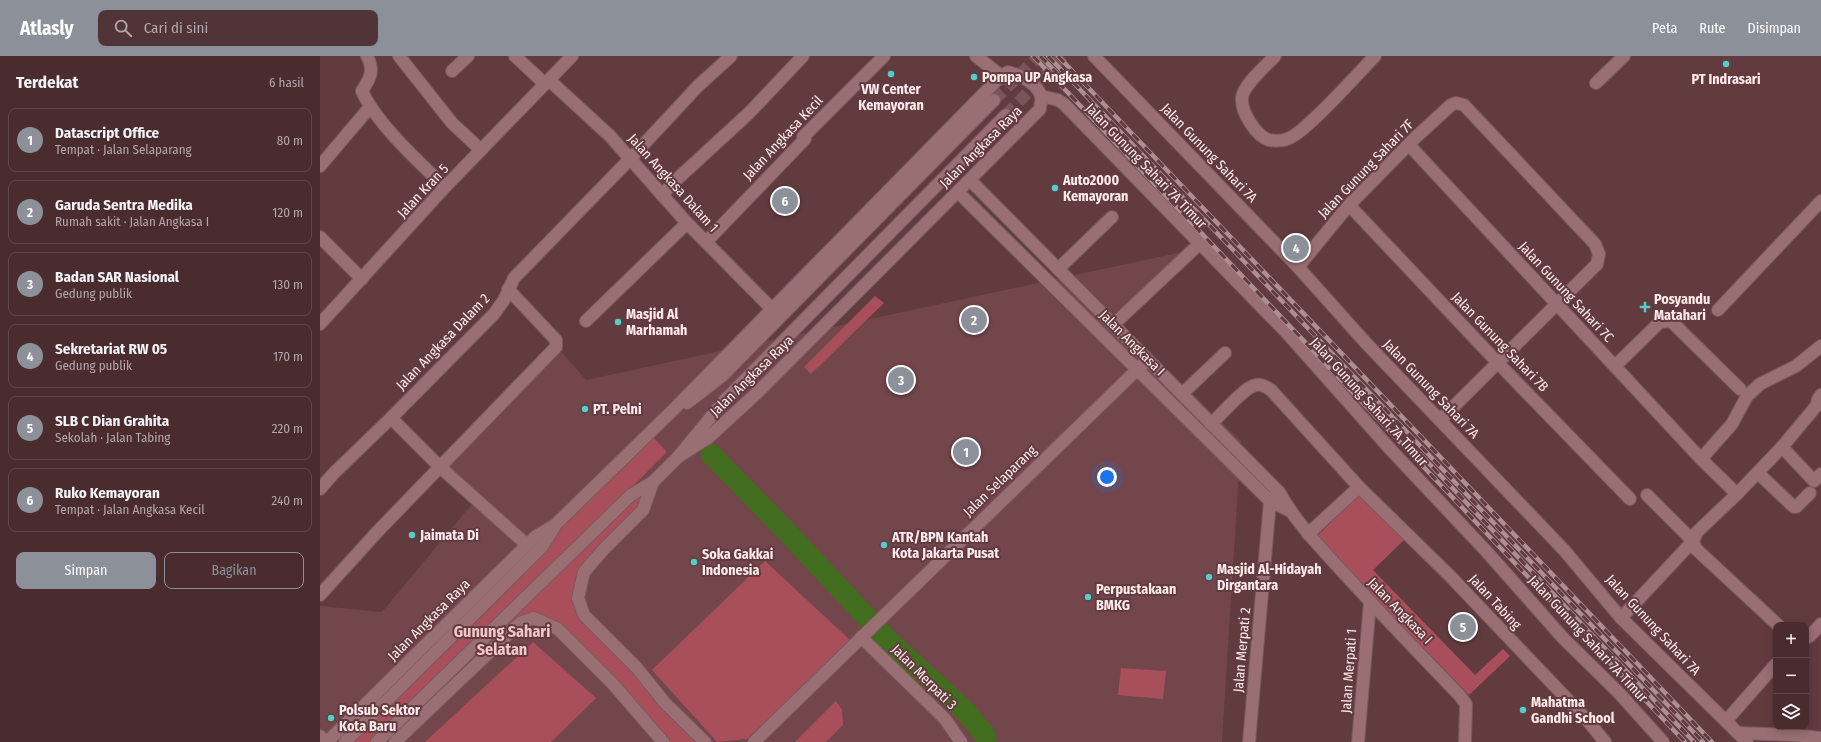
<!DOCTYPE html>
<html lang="id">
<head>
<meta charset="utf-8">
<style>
  body { margin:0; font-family:"Fira Sans Condensed",sans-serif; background:#513437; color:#f1f3f6 }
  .controls { position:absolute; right:12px; bottom:12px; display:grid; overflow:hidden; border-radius:8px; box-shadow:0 2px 10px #0003 }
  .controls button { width:36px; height:36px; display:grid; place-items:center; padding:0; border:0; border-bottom:1px solid #61484b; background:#4a2c2f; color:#f1f3f6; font:20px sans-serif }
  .you { position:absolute; left:787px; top:421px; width:14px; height:14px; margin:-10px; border:3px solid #fff; border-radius:50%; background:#1a73e8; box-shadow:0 0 0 6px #1a73e833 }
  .badge { display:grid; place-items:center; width:26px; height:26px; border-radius:50%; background:#8c9099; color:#fff; font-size:13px; font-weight:700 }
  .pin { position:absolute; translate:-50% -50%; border:2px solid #fff; box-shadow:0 1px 4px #0006 }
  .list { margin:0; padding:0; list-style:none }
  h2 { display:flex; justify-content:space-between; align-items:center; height:52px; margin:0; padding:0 16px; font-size:17px }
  h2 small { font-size:13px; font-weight:400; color:#b2a7aa }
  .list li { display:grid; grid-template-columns:26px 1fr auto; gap:12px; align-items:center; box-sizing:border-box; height:64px; margin:0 8px 8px; padding:0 8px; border:1px solid #61484b; border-radius:8px }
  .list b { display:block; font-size:15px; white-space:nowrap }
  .list p { margin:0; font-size:13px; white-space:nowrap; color:#b2a7aa }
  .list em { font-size:13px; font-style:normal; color:#b2a7aa }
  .actions { display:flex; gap:8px; padding:12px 16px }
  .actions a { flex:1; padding:9px 0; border:1px solid #8c9099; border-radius:8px; text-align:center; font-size:14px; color:#8c9099 }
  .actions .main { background:#8c9099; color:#fff }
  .icon { flex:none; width:22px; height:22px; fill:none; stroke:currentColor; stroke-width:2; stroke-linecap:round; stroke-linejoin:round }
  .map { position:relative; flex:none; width:1501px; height:686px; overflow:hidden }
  header { display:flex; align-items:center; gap:24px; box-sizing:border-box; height:56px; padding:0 20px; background:#8c9099; color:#fff }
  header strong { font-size:19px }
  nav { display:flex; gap:22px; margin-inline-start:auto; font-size:14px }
  .search { width:280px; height:36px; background:#513437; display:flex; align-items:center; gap:10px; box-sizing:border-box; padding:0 14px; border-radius:8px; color:#b2a7aa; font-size:15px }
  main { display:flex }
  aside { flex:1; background:#4a2c2f }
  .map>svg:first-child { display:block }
</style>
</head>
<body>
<header>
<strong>Atlasly</strong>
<div class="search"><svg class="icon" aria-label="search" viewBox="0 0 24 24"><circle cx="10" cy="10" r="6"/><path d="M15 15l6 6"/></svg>Cari di sini</div>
<nav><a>Peta</a><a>Rute</a><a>Disimpan</a></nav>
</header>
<main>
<aside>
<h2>Terdekat<small>6 hasil</small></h2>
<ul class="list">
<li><span class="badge">1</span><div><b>Datascript Office</b><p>Tempat · Jalan Selaparang</p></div><em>80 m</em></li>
<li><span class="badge">2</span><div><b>Garuda Sentra Medika</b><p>Rumah sakit · Jalan Angkasa I</p></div><em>120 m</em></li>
<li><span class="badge">3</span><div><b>Badan SAR Nasional</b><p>Gedung publik</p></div><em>130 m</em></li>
<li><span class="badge">4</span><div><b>Sekretariat RW 05</b><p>Gedung publik</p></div><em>170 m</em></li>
<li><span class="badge">5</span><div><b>SLB C Dian Grahita</b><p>Sekolah · Jalan Tabing</p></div><em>220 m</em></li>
<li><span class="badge">6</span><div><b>Ruko Kemayoran</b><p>Tempat · Jalan Angkasa Kecil</p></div><em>240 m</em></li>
</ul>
<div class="actions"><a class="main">Simpan</a><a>Bagikan</a></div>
</aside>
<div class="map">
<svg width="1501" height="686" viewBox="0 0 1501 686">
  <rect width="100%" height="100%" fill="#623b3f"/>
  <path fill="#73464b" d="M881 192 801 269 921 385 902 686H0V550L62 556 152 448 121 420 240 294 266 324Z"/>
  <g fill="#a94f5c">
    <path d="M555 240 564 247 491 318 484 311Z"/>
    <path d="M329 377 347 396 254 489 333 426 323 454 264 516V559L384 686H344L232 570 214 562 173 591H155L57 686H26Z"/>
    <path d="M1039 439 1084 484 1053 514 1155 619 1183 593 1190 600 1149 639 996 481Z"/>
    <path d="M445 505 531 585 427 683 397 686 332 614Z"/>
    <path d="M213 586 276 642 231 686H105Z"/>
    <path d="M801 612 846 615 843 643 798 639Z"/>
    <path d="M516 645 522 654 523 669 506 686H475Z"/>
  </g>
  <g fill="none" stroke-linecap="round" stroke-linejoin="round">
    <path stroke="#436d1e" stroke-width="21" d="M391 398 464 473 567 583 645 655 665 679 666 686"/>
    <g stroke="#795559" stroke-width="12" stroke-dasharray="12 6" stroke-linecap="butt">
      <path d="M674 44 719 0"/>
      <path d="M686 59 743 0"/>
    </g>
    <g stroke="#79595c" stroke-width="14">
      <g id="street">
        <path d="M47 0C55 15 50 22 42 35 56 67 99 106 125 131"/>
        <path d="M79 0 132 67 161 94"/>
        <path d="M195 0 225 28"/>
        <path d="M656 0 681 20"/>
        <path d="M774 0 978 211 1045 286 1244 494 1301 562 1427 686"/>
        <path d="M955 0C946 10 923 29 922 42 921 56 936 80 949 84 953 85 963 85 967 83 985 78 1039 16 1055 0"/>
        <path d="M132 15 148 0"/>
        <path d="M229 24 290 80 367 167 451 252"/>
        <path d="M1276 27 1304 0"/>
        <path d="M721 40 738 44 744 48 967 277 1071 394 1167 496 1243 582 1299 637 1343 686"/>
        <path d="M1089 89 1381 403 1417 438 1377 476 1373 485 1301 562"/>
        <path d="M0 110 50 51"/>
        <path d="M342 139 354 126 429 57 483 0"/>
        <path d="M1029 149 1178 307 1310 443"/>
        <path d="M0 181 42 223"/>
        <path d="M386 186 485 83 483 81 564 0"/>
        <path d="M978 211 1029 149 1096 81 1131 49 1136 47 1144 49 1275 188 1279 198 1277 208 1120 364"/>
        <path d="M738 213 792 161"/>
        <path d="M1398 254 1501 145"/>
        <path d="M266 265 367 167"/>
        <path d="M0 268 125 131 252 0"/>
        <path d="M793 269 876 191"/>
        <path d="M1295 310 1340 266 1351 265 1420 333"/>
        <path d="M862 338 905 297"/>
        <path d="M71 362 120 411 207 489"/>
        <path d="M891 368C901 359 924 331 936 329 942 328 946 331 951 334L1039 431 1130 520 1268 665 1285 686"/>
        <path d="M1462 391 1497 349 1498 343 1501 339"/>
        <path d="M1381 403 1412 368 1427 340 1440 328 1476 310 1501 290"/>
        <path d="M1438 417 1474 451H1476L1490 437"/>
        <path d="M0 433 13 418 71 362 174 258 184 244 194 222 310 103 378 30 411 0"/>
        <path d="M1417 438 1462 391 1494 425 1501 418"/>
        <path d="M1327 439 1373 485 1376 493 1458 569"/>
        <path d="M988 478 1039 431"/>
        <path d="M0 539 58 475 236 291V284L188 233"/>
        <path d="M541 581 625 663 641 686"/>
        <path d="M1486 582 1490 580 1501 568"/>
        <path d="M1406 665 1456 608"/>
        <path d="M1418 677 1474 679 1501 682"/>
        <path d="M0 680 7 686"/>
        <path d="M434 686 827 304"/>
        <path d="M929 686 950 445 956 439"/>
        <path d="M1038 686 1050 546"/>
      </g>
    </g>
    <g stroke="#79595c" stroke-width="14">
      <g id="secondary">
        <path d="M650 124 959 436C975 465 998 489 1021 514 1060 557 1100 598 1140 640L1146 648 1145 686"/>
        <path d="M638 136 950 445 968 454"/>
        <path d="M367 347 402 320 674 44"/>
        <path d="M333 426 323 454 284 493 264 516 258 542 264 559 317 612 345 647 385 686"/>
        <path d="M7 686 215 481 235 469 352 355 681 20 688 16C700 19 717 27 721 40 722 44 720 50 720 53L438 336 388 382 358 401"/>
        <path d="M25 686 222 491 235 470"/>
        <path d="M57 686 311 439 333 426 358 401 404 345 686 59"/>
        <path d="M75 686 200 567 214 562 238 573 292 627 343 686"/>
      </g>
    </g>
    <use href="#street" stroke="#9a6f73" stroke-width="12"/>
    <use href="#secondary" stroke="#9a6f73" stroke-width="12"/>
    <g stroke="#ad8f91" stroke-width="4.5">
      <g id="rail">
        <path d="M713 0 1365 686"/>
        <path d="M720 0 737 17"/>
        <path d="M728 0 1383 686"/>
        <path d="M738 0 1392 686"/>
        <path d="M1100 398 1374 686"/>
      </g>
    </g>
    <use href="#rail" stroke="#623b3f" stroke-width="3" stroke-dasharray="9" stroke-linecap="butt"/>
  </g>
  <g fill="#53cdcb" stroke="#623b3f" stroke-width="1.5">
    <circle cx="1406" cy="8" r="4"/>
    <circle cx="571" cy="18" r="4"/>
    <circle cx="654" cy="21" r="4"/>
    <circle cx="735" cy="132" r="4"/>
    <path d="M1323 245h4v4h4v4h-4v4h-4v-4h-4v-4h4z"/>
    <circle cx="298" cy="266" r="4"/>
    <circle cx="265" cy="353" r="4"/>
    <circle cx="92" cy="479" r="4"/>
    <circle cx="564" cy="489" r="4"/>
    <circle cx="374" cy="506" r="4"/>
    <circle cx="889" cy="521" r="4"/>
    <circle cx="768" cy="541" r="4"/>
    <circle cx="1203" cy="654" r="4"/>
    <circle cx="11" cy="662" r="4"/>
  </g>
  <g text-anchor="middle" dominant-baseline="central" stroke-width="4" stroke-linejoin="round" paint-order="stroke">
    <g font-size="14" font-weight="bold" fill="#feeaeb" stroke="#623b3f" text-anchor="start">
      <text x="662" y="21">Pompa UP Angkasa</text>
      <text x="1406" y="23" text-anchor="middle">PT Indrasari</text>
      <text x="571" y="33" text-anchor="middle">VW Center<tspan x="571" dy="16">Kemayoran</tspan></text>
      <text x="743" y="124">Auto2000<tspan x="743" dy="16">Kemayoran</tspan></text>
      <text x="1334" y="243">Posyandu<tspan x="1334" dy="16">Matahari</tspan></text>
      <text x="306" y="258">Masjid Al<tspan x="306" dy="16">Marhamah</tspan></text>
      <text x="273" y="353">PT. Pelni</text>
      <text x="100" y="479">Jaimata Di</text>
      <text x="572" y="481">ATR/BPN Kantah<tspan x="572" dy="16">Kota Jakarta Pusat</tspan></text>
      <text x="382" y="498">Soka Gakkai<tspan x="382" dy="16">Indonesia</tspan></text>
      <text x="897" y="513">Masjid Al-Hidayah<tspan x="897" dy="16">Dirgantara</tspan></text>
      <text x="776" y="533">Perpustakaan<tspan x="776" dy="16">BMKG</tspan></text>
      <text x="1211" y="646">Mahatma<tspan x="1211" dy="16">Gandhi School</tspan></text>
      <text x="19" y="654">Polsub Sektor<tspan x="19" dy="16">Kota Baru</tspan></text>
    </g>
    <g font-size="14" fill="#feeaeb" stroke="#623b3f">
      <text transform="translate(463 82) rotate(-47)">Jalan Angkasa Kecil</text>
      <text transform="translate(661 91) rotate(-45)">Jalan Angkasa Raya</text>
      <text transform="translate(889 97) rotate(46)">Jalan Gunung Sahari 7A</text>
      <text transform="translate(826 110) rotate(46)">Jalan Gunung Sahari 7A Timur</text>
      <text transform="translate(1046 113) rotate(-46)">Jalan Gunung Sahari 7F</text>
      <text transform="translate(353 127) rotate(48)">Jalan Angkasa Dalam 1</text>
      <text transform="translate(103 135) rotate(-47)">Jalan Kran 5</text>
      <text transform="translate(1246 236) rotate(47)">Jalan Gunung Sahari 7C</text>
      <text transform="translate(123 286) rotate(-46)">Jalan Angkasa Dalam 2</text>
      <text transform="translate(1180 286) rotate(46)">Jalan Gunung Sahari 7B</text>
      <text transform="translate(812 287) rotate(45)">Jalan Angkasa I</text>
      <text transform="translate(432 320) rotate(-44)">Jalan Angkasa Raya</text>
      <text transform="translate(1111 333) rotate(46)">Jalan Gunung Sahari 7A</text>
      <text transform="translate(1049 346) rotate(48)">Jalan Gunung Sahari 7A Timur</text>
      <text transform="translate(680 425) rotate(-44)">Jalan Selaparang</text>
      <text transform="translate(1175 546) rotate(47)">Jalan Tabing</text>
      <text transform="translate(1080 555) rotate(46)">Jalan Angkasa I</text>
      <text transform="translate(109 564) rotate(-45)">Jalan Angkasa Raya</text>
      <text transform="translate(1333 569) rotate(47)">Jalan Gunung Sahari 7A</text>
      <text transform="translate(1268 583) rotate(47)">Jalan Gunung Sahari 7A Timur</text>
      <text transform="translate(922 594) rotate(-85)">Jalan Merpati 2</text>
      <text transform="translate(1029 615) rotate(-86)">Jalan Merpati 1</text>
      <text transform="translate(604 621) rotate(45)">Jalan Merpati 3</text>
    </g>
    <g font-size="16" font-weight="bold" fill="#f5c5c9" stroke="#623b3f">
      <text x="182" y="575">Gunung Sahari<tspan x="182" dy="18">Selatan</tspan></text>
    </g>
  </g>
</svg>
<div class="controls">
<button>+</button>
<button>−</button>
<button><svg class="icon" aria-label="layers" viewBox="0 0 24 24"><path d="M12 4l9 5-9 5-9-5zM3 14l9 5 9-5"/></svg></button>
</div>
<div class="you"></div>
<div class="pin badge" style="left:646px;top:396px">1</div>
<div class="pin badge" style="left:654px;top:264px">2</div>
<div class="pin badge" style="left:581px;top:324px">3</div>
<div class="pin badge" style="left:976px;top:192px">4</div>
<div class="pin badge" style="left:1143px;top:571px">5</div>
<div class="pin badge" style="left:465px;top:145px">6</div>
</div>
</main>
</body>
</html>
